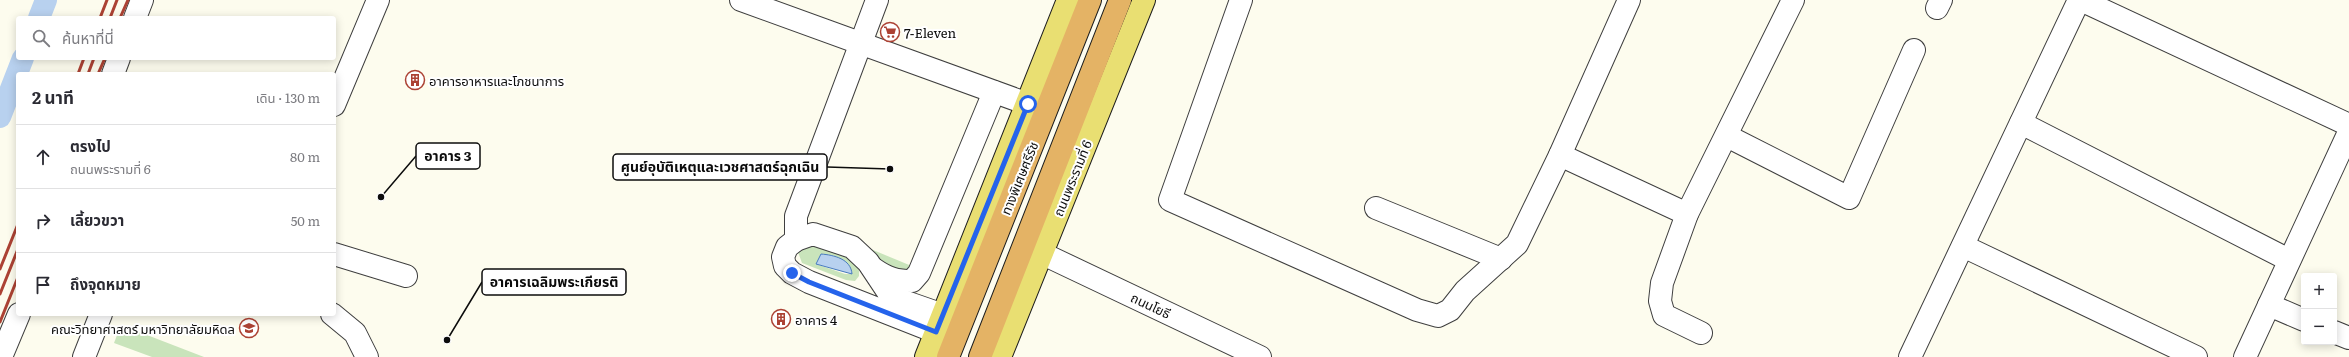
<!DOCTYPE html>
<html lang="th">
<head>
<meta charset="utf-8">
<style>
  body { margin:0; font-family:Literata,"Noto Sans Thai",serif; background:#f2f2f3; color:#2b2b33 }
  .controls { position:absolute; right:12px; bottom:12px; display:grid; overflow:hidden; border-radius:4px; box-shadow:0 2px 10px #0003 }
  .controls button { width:36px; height:36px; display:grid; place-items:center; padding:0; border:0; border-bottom:1px solid #e1e1e2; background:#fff; color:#2b2b33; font:20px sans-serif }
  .stop { position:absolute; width:12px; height:12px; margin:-9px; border:3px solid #2563eb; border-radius:50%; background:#fff }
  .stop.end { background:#2563eb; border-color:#fff; box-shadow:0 1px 4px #0008 }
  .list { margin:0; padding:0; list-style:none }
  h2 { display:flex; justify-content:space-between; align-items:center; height:52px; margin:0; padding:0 16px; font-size:17px }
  h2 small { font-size:13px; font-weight:400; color:#7c7c81 }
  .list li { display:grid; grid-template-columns:26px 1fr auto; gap:12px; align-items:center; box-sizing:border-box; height:64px; padding:0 16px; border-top:1px solid #e1e1e2 }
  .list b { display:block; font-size:15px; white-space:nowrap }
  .list p { margin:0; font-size:13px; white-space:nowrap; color:#7c7c81 }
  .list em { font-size:13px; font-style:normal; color:#7c7c81 }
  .icon { flex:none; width:22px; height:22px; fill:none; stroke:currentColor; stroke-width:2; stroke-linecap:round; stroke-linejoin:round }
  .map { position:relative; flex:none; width:2349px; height:357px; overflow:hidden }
  .search { position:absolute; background:#fff; box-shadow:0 2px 10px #0003; left:16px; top:16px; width:320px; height:44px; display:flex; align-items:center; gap:10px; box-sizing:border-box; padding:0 14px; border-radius:4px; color:#7c7c81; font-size:15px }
  .panel { position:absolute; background:#fff; box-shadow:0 2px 10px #0003; left:16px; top:72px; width:320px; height:244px; border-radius:4px }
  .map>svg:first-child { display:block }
</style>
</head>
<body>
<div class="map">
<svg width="2349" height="357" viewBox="0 0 2349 357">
  <rect width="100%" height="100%" fill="#fdfcee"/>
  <g fill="#c9e4bb" fill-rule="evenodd">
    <path d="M804 244 839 249 859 267V276L855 281 846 280 802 263 798 252ZM832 255C842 260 851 263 851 274H845L816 264 820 257Z"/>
    <path d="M861 245 914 267 909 274 891 275Z"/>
    <path d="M121 325 204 357H152L114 343Z"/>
  </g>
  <path fill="#b8d1ef" stroke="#477bbe" d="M821 254C834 255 851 259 852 274L816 264Z"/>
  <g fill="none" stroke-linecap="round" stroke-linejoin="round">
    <g stroke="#b8d1ef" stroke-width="22">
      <path d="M39 18 46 0"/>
      <path d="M0 117 23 58"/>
    </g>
    <g stroke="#3f3f3f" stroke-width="24">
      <g id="minor">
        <path d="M741 0 1028 104"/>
        <path d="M1241 0 1170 200 1417 310 1438 316 1450 310 1465 291 1517 244 1560 155 1629 0"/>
        <path d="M2081 0 2349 125"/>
        <path d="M1937 8 1941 0"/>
        <path d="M135 18 142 0"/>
        <path d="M113 74 119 58"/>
        <path d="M334 105 378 0"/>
        <path d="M2021 123 2289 260"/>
        <path d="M1727 136 1849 198 1914 50"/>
        <path d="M1560 155 1687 214"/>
        <path d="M1376 208 1501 259"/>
        <path d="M796 240V216L877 0"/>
        <path d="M1963 246 2196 357"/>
        <path d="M1041 253 1260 357"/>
        <path d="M334 254 406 276"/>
        <path d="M874 269C887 278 896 281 912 281L919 273 994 92"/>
        <path d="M2269 305 2304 320"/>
        <path d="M332 314 355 333 367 357"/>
        <path d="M936 332 809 282 792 273 785 266 783 257 787 247 796 240 813 234 852 247 868 262 888 292 900 300 943 315"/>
        <path d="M2334 332 2349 338"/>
        <path d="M1701 333 1664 315 1660 301 1662 283 1687 214 1793 0"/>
        <path d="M1 357 19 314"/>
        <path d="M84 357 101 314"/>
        <path d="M1910 357 2079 0"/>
        <path d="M2245 357 2349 132"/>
      </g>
    </g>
    <g stroke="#1d1d1d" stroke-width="24">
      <g id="major">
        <path d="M926 357 1068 0"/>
        <path d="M1000 357 1144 0"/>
      </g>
    </g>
    <g stroke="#1d1d1d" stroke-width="24">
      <g id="highway">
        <path d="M948 357 1090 0"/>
        <path d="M980 357 1120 0"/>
      </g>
    </g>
    <use href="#minor" stroke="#fff" stroke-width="22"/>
    <use href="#major" stroke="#e9df72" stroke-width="22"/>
    <use href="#highway" stroke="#e4b365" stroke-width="22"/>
    <g stroke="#ac4234" stroke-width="3">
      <path d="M100 18 107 0"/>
      <path d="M110 18 117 0"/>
      <path d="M120 18 128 0"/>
      <path d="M78 74 84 58"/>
      <path d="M88 74 94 58"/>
      <path d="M98 74 105 58"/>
      <path d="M0 269 18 224"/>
      <path d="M0 294 18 249"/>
      <path d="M0 322 18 277"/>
    </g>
  </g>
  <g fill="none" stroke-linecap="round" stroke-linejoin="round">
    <path stroke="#2563eb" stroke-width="5" d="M792 273 809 282 936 332 1028 104"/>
  </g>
  <defs>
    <g id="supermarket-ring" transform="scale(1)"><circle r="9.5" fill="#fff" stroke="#ac4234" stroke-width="1.5"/><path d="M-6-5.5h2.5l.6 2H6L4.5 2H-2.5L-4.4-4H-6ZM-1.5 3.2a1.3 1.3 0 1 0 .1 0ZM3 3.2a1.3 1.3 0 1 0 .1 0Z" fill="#ac4234"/></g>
    <g id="building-ring" transform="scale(1)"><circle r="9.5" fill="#fff" stroke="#ac4234" stroke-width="1.5"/><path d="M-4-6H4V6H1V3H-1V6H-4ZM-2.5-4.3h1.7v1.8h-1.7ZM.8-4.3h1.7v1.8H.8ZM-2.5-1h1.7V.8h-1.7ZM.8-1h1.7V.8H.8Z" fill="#ac4234"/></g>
    <g id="university-ring" transform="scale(1)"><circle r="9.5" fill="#fff" stroke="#ac4234" stroke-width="1.5"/><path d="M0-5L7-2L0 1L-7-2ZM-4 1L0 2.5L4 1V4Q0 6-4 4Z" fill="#ac4234"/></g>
  </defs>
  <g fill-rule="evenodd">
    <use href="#supermarket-ring" x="890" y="32"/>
    <use href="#building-ring" x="415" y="80"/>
    <use href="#building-ring" x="781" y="319"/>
    <use href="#university-ring" x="249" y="328"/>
  </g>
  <g text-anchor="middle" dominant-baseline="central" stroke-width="4" stroke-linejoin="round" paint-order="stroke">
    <g font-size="13" fill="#0c0c0c" stroke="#fff" text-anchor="start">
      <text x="904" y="32">7-Eleven</text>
      <text x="429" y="80">อาคารอาหารและโภชนาการ</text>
      <text x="795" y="319">อาคาร 4</text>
      <text x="235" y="328" text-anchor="end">คณะวิทยาศาสตร์ มหาวิทยาลัยมหิดล</text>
    </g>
    <g font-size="13" fill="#0c0c0c" stroke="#fff">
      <text transform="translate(1019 178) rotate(-68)">ทางพิเศษศรีรัช</text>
      <text transform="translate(1072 178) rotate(-68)">ถนนพระรามที่ 6</text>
      <text transform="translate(1151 305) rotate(25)">ถนนโยธี</text>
    </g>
  </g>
  <path fill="none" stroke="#0c0c0c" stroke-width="1.5" d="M381 197L416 156M890 169L827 167M447 340L482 282"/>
  <g fill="#0c0c0c" stroke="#fff" stroke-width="1.5">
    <circle cx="381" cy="197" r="4"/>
    <circle cx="890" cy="169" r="4"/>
    <circle cx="447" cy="340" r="4"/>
  </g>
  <g fill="#fff" stroke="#0c0c0c" stroke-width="1.5">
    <rect x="416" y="143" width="64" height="26" rx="4"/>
    <rect x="613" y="154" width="214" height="26" rx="4"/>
    <rect x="482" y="269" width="144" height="26" rx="4"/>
  </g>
  <g font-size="14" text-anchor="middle" font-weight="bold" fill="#0c0c0c">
    <text x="448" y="161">อาคาร 3</text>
    <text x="720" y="172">ศูนย์อุบัติเหตุและเวชศาสตร์ฉุกเฉิน</text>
    <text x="554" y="287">อาคารเฉลิมพระเกียรติ</text>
  </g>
</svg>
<div class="controls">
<button>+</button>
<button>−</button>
</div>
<div class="stop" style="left:1028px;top:104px"></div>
<div class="stop end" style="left:792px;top:273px"></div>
<div class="search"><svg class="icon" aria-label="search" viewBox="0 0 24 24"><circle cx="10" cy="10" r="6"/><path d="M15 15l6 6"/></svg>ค้นหาที่นี่</div>
<section class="panel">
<h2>2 นาที<small>เดิน · 130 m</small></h2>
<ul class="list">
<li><svg class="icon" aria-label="ahead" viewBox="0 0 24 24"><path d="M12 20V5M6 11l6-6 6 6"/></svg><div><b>ตรงไป</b><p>ถนนพระรามที่ 6</p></div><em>80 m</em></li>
<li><svg class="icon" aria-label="right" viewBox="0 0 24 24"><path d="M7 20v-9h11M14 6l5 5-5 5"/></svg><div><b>เลี้ยวขวา</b></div><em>50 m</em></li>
<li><svg class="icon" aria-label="arrive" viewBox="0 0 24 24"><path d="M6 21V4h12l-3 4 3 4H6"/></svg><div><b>ถึงจุดหมาย</b></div></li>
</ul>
</section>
</div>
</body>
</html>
